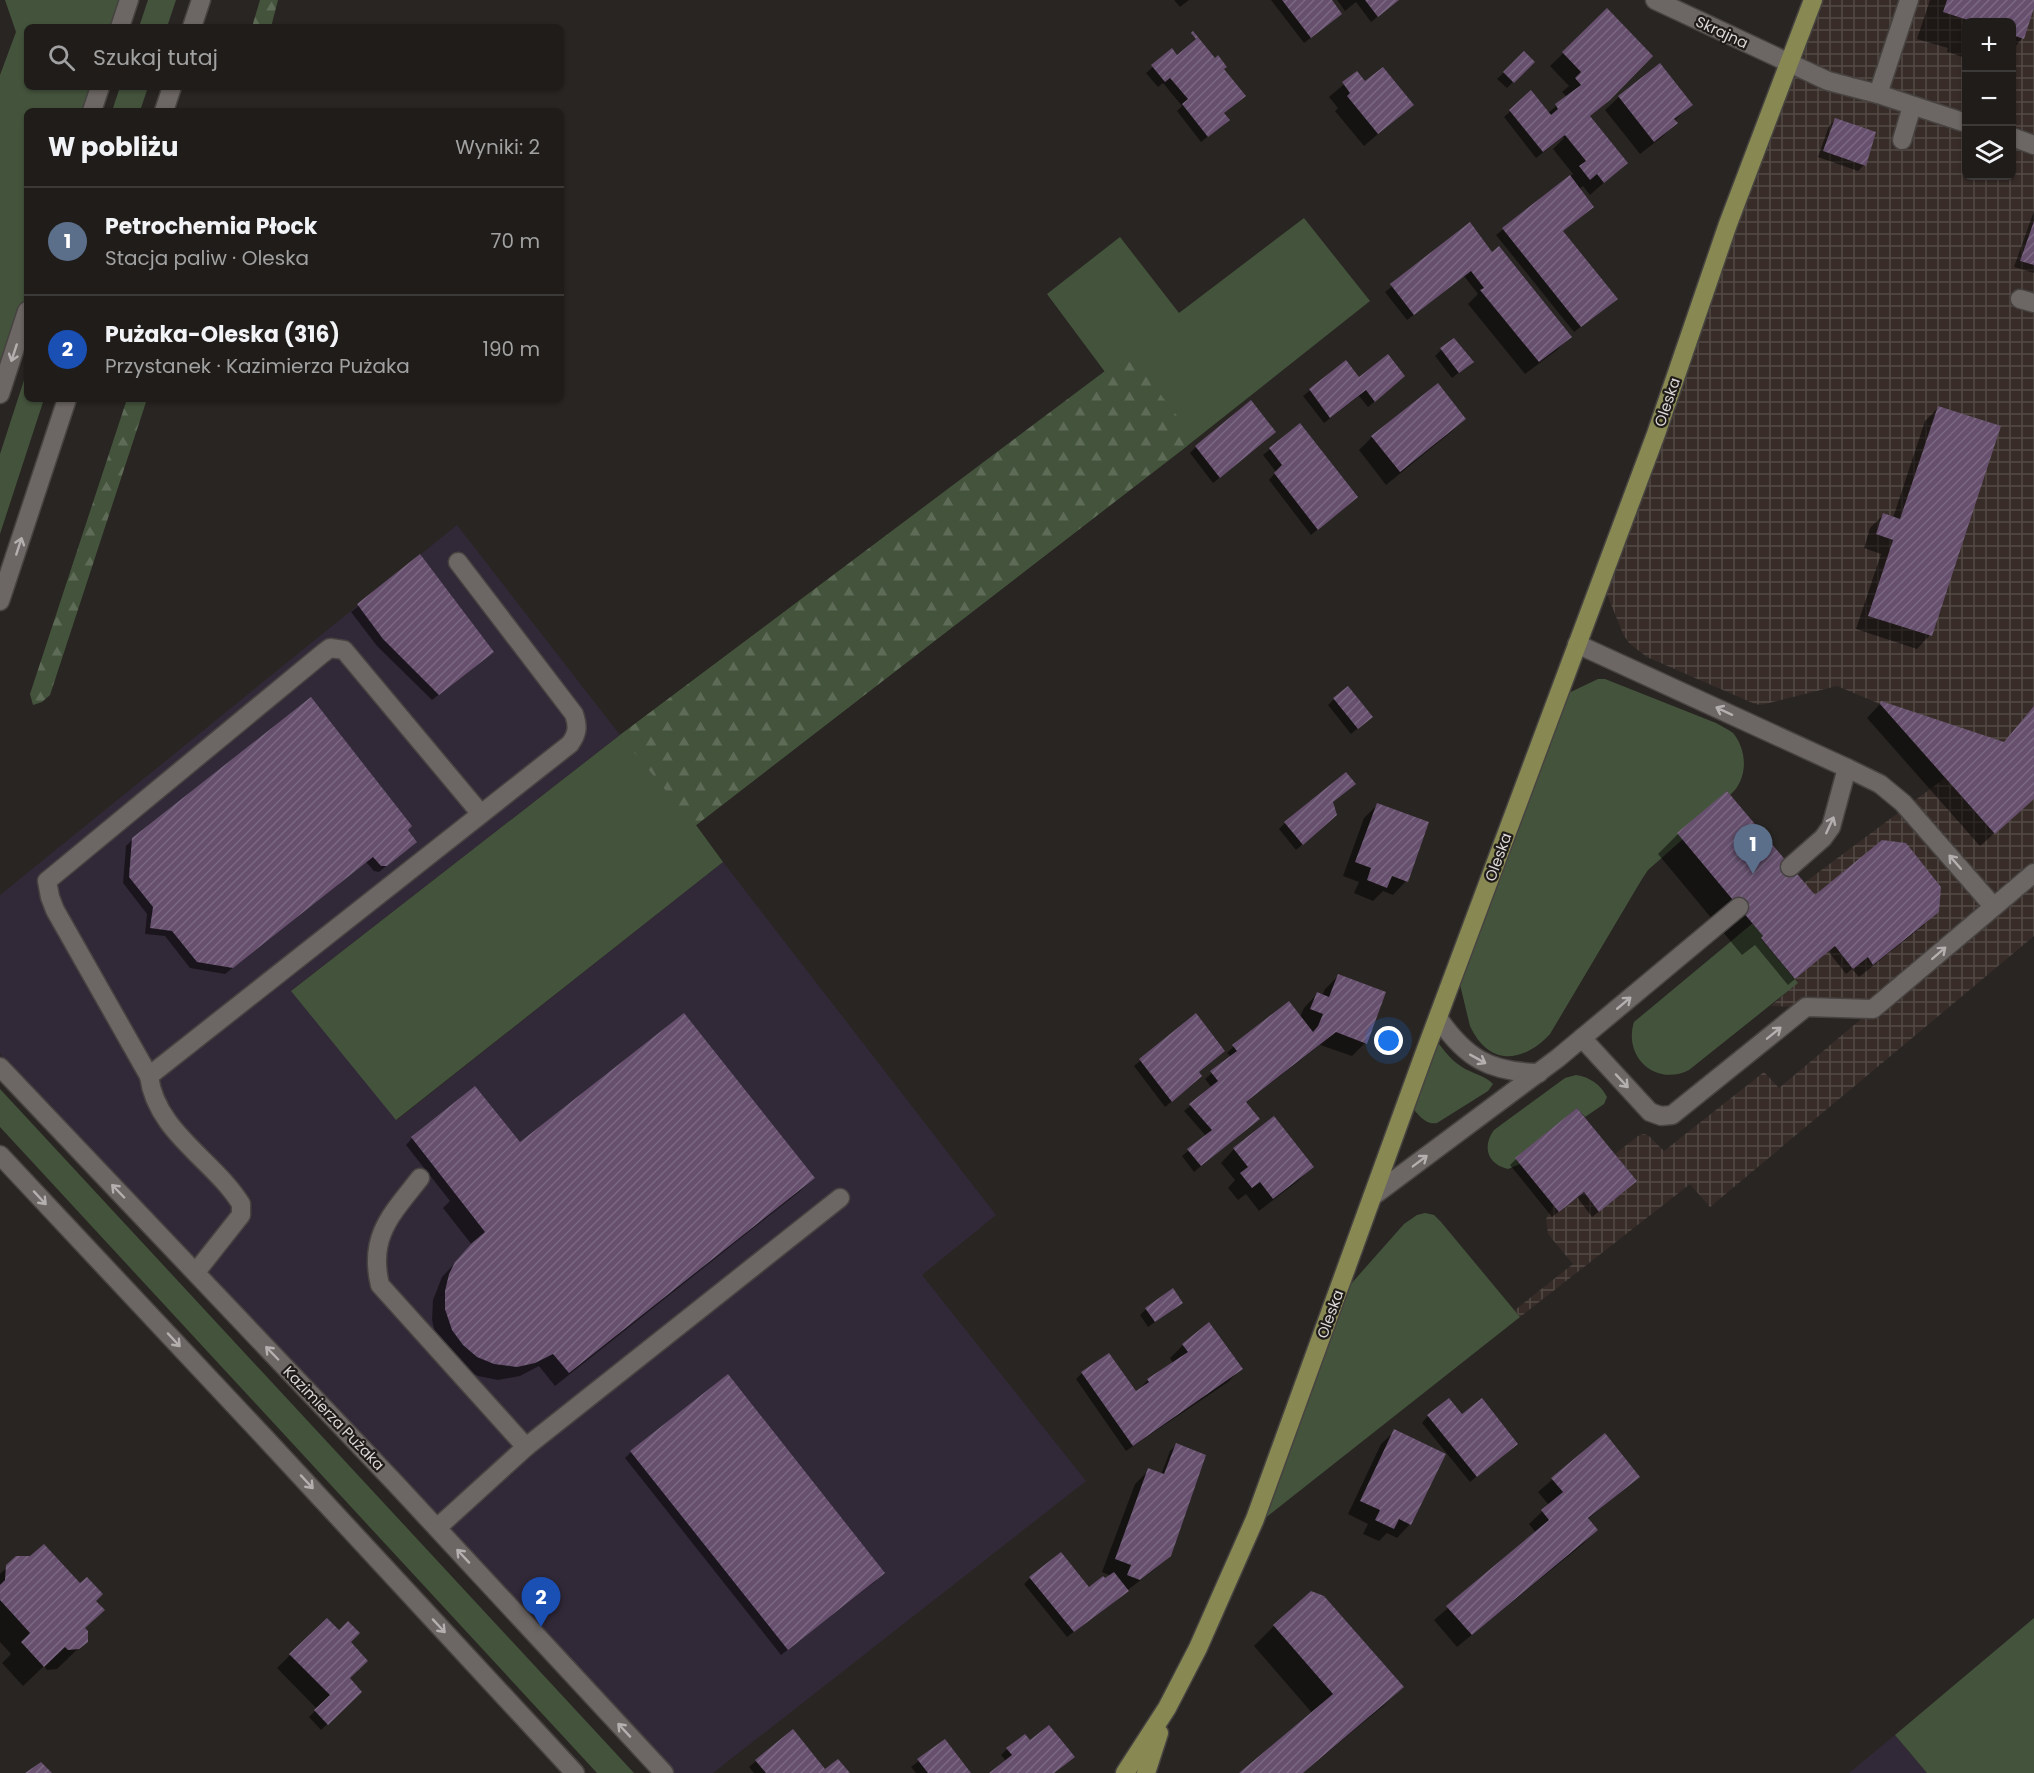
<!DOCTYPE html>
<html lang="pl">
<head>
<meta charset="utf-8">
<style>
  body { margin:0; font-family:Poppins,sans-serif; background:#2c2927; color:#f1f3f6 }
  .controls { position:absolute; right:18px; top:18px; display:grid; overflow:hidden; border-radius:9px; box-shadow:0 2px 4px #0004 }
  .controls button { width:54px; height:54px; display:grid; place-items:center; padding:0; border:0; border-bottom:2px solid #3c3a39; background:#1f1c1a; color:#f1f3f6; font:30px sans-serif }
  .you { position:absolute; left:1389px; top:1041px; width:21px; height:21px; margin:-15px; border:4px solid #fff; border-radius:50%; background:#1a73e8; box-shadow:0 0 0 9px #1a73e833 }
  .badge { display:grid; place-items:center; width:39px; height:39px; border-radius:50%; background:#5bc8e7; color:#fff; font-size:20px; font-weight:700 }
  .pin { position:absolute; translate:-50% -50px; filter:drop-shadow(0 2px 3px #0008) }
  .pin::after { content:''; position:absolute; top:32px; width:21px; height:18px; background:inherit; clip-path:polygon(0 0,100% 0,50% 100%) }
  .list { margin:0; padding:0; list-style:none }
  h2 { display:flex; justify-content:space-between; align-items:center; height:78px; margin:0; padding:0 24px; font-size:26px }
  h2 small { font-size:20px; font-weight:400; color:#a1a1a2 }
  .list li { display:grid; grid-template-columns:39px 1fr auto; gap:18px; align-items:center; box-sizing:border-box; height:108px; padding:0 24px; border-top:2px solid #3c3a39 }
  .list b { display:block; font-size:22px; white-space:nowrap }
  .list p { margin:0; font-size:20px; white-space:nowrap; color:#a1a1a2 }
  .list em { font-size:20px; font-style:normal; color:#a1a1a2 }
  .icon { flex:none; width:33px; height:33px; fill:none; stroke:currentColor; stroke-width:2; stroke-linecap:round; stroke-linejoin:round }
  .map { position:relative; flex:none; width:2034px; height:1773px; overflow:hidden }
  .search { position:absolute; background:#1f1c1a; box-shadow:0 2px 4px #0004; left:24px; top:24px; width:540px; height:66px; display:flex; align-items:center; gap:15px; box-sizing:border-box; padding:0 21px; border-radius:9px; color:#a1a1a2; font-size:22px }
  .panel { position:absolute; background:#1f1c1a; box-shadow:0 2px 4px #0004; left:24px; top:108px; width:540px; height:294px; border-radius:9px }
  .map>svg:first-child { display:block }
</style>
</head>
<body>
<div class="map">
<svg width="2034" height="1773" viewBox="0 0 2034 1773">
  <defs>
    <pattern id="industrial-grid" width="8" height="8" patternUnits="userSpaceOnUse" patternTransform="scale(1.5)"><rect width="8" height="8" fill="#372c28"/><path d="M0 4h8M4 0v8" fill="none" stroke="#534a46"/></pattern>
    <pattern id="forest-firs" width="22" height="20" patternUnits="userSpaceOnUse" patternTransform="scale(1.5)"><rect width="22" height="20" fill="#44543c"/><path d="M5 1l3.5 6h-7zM16 11l3.5 6h-7z" fill="#5e6c57"/></pattern>
    <pattern id="building-hatch" width="6" height="6" patternUnits="userSpaceOnUse" patternTransform="scale(1.5)"><rect width="6" height="6" fill="#66506e"/><path d="M-1 1l2-2M0 6l6-6M5 7l2-2" fill="none" stroke="#7b6882"/></pattern>
  </defs>
  <rect width="100%" height="100%" fill="#292522"/>
  <g fill="#322938">
    <path d="M457 525 620 735 292 990 397 1120 723 862 996 1215 922 1275 1086 1481 713 1773H664L10 1077 0 1053V895Z"/>
    <path d="M1895 1735 1927 1773H1849Z"/>
  </g>
  <path fill="url(#industrial-grid)" fill-rule="evenodd" d="M1813 0H2034V936L1710 1207 1690 1184 1520 1317 1515 1310 1573 1264 1548 1234 1546 1219 1554 1205 1560 1212 1584 1192 1599 1211 1637 1181 1615 1154 1638 1136 1644 1134 1649 1136 1664 1151 1764 1072 1779 1088 1872 1010 1771 1006 1797 983 1761 938 1804 883 1945 778 1880 704 1837 686 1761 705 1755 704 1647 657 1630 644 1624 636 1601 580ZM1966 22H2012V176H1966Z"/>
  <g fill="#44543c">
    <path d="M5 0H129L120 27H27V87H100L92 111H27V311L0 394V75L16 32Z"/>
    <path d="M148 0H176L167 27H139Z"/>
    <path d="M120 87H148L140 111H112Z"/>
    <path d="M1304 218 1370 301 1187 446 696 825 723 862 396 1120 291 991 620 735 1105 372 1047 294 1120 237 1179 313Z"/>
    <path d="M27 371V399H44L0 534V454Z"/>
    <path d="M1598 679H1605L1716 723C1721 726 1728 729 1733 733 1748 751 1748 780 1730 795L1727 791 1683 839 1648 870 1642 879 1550 1034C1523 1063 1489 1067 1470 1026L1456 968 1556 699Z"/>
    <path d="M1753 923 1763 936 1761 939 1798 983 1689 1070C1655 1087 1623 1056 1634 1022Z"/>
    <path d="M1431 1034C1441 1046 1449 1059 1462 1067 1471 1073 1486 1076 1493 1084L1488 1091 1437 1123C1424 1126 1415 1110 1407 1101Z"/>
    <path d="M1576 1075C1590 1077 1601 1085 1607 1097L1604 1104 1585 1117 1577 1108 1516 1158 1520 1164 1508 1169C1487 1164 1482 1146 1494 1130L1565 1078Z"/>
    <path d="M0 1089 634 1773H597L0 1127Z"/>
    <path d="M1425 1213 1434 1215 1441 1222 1520 1317 1250 1530 1335 1302 1404 1224 1417 1215Z"/>
    <path d="M2034 1618V1773H1927L1895 1735Z"/>
  </g>
  <g fill="url(#forest-firs)">
    <path d="M260 0H278L271 27H252Z"/>
    <path d="M1134 360 1181 421 1187 446 695 826 620 735 1105 371Z"/>
    <path d="M127 399H147L50 695 42 702 33 705 30 694Z"/>
  </g>
  <g fill="#0007">
    <path d="M1174 0H1189L1180 7Z"/>
    <path d="M1271 0H1330L1334 20 1304 43Z"/>
    <path d="M1337 0H1398L1371 22 1356 2 1345 11Z"/>
    <path d="M1930 0H2034V4L2022 39 2012 50V22H1966V55L1963 57 1947 52 1948 48 1917 39Z"/>
    <path d="M1607 10 1589 116 1626 163 1590 195 1583 186 1579 189 1562 232 1609 305 1574 332 1496 235 1573 174 1553 149 1564 138 1563 137 1536 158 1504 117 1531 92 1548 113 1567 97 1562 92 1569 86 1550 66Z"/>
    <path d="M1172 50 1223 113 1221 126 1201 142 1177 111 1182 106 1163 83 1158 87 1146 73Z"/>
    <path d="M1524 53 1533 62 1507 88 1497 79Z"/>
    <path d="M1357 73 1365 83 1412 105 1364 146 1335 111 1338 108 1329 97Z"/>
    <path d="M1619 97 1691 105 1674 121 1676 123 1662 137 1640 154 1605 110Z"/>
    <path d="M1835 120 1864 165 1858 171 1818 157 1829 126Z"/>
    <path d="M2034 211V273L2014 267Z"/>
    <path d="M1470 224 1492 255 1570 336 1557 350 1525 374 1468 304 1478 294 1464 276 1407 320 1385 292Z"/>
    <path d="M1441 350 1472 362 1452 378 1435 356Z"/>
    <path d="M1346 362 1358 379 1396 383 1368 407 1359 396 1324 423 1303 396Z"/>
    <path d="M1939 407 1930 635 1917 649 1856 629 1881 554 1864 548 1870 528 1883 515 1893 518 1925 421Z"/>
    <path d="M1464 419 1451 432 1386 485 1359 450 1372 437Z"/>
    <path d="M1300 425 1356 497 1311 535 1269 480 1276 472 1263 455Z"/>
    <path d="M1268 439 1213 483 1190 453 1196 447Z"/>
    <path d="M419 557 485 658 432 700 377 646 351 612Z"/>
    <path d="M1334 699 1364 723 1351 734 1328 705Z"/>
    <path d="M1882 702 2004 743 2034 707V798L1980 846 1867 718Z"/>
    <path d="M1378 804 1427 823 1406 881 1393 895 1383 891 1373 901 1354 893 1359 882 1343 876 1364 818Z"/>
    <path d="M1329 821 1296 850 1279 829 1285 823Z"/>
    <path d="M406 831 408 848 379 872 374 871 366 862 225 974 190 968 165 936 145 934 147 914 123 883 126 846 133 839Z"/>
    <path d="M1678 834 1814 897 1937 911 1924 925 1859 977 1852 969 1846 974 1828 951 1788 985 1755 945 1742 955 1658 854Z"/>
    <path d="M1338 976 1365 1043 1352 1056 1320 1045 1245 1103 1258 1119 1194 1172 1182 1156 1206 1136 1184 1111 1212 1088 1205 1079 1231 1057 1227 1053 1233 1047 1300 1017 1304 1008 1317 994 1322 996 1325 989Z"/>
    <path d="M1196 1015 1197 1073 1194 1083 1165 1107 1134 1066Z"/>
    <path d="M412 1138 510 1149 813 1178 799 1192 555 1386 539 1366 520 1376 498 1380 478 1376 459 1367 436 1337 432 1320 433 1300 442 1277 472 1245 443 1208 450 1201 406 1145Z"/>
    <path d="M1234 1149 1312 1167 1298 1181 1259 1211 1246 1194 1238 1200 1228 1188 1235 1180 1221 1163Z"/>
    <path d="M1516 1159 1629 1187 1592 1217 1577 1197 1552 1217 1510 1165Z"/>
    <path d="M1181 1303 1148 1327 1140 1315 1146 1309Z"/>
    <path d="M1183 1345 1241 1369 1228 1382 1126 1451 1076 1379 1082 1373 1135 1393 1148 1380 1173 1363 1170 1358Z"/>
    <path d="M1428 1416H1462L1516 1444 1470 1482 1422 1423Z"/>
    <path d="M1395 1431 1410 1524 1397 1538 1387 1533 1379 1541 1363 1534 1368 1524 1348 1514 1381 1444Z"/>
    <path d="M1604 1435 1638 1477 1587 1520 1596 1530 1583 1544 1457 1647 1434 1620 1536 1533 1529 1524 1549 1505 1538 1492Z"/>
    <path d="M1176 1445 1169 1555 1155 1569 1067 1637 1024 1584 1030 1578 1089 1589 1111 1576 1102 1572 1135 1484 1149 1470 1161 1475 1170 1451Z"/>
    <path d="M631 1452 877 1580 781 1655 625 1458Z"/>
    <path d="M17 1558 80 1585 94 1600 84 1629 86 1641 57 1669 47 1670 44 1666 23 1686 2 1663 11 1654 0 1642V1574Z"/>
    <path d="M1274 1626 1402 1687 1382 1707 1303 1773H1242L1312 1713 1254 1646Z"/>
    <path d="M348 1642V1679L360 1692 321 1730 309 1717 317 1709 277 1668 290 1655Z"/>
    <path d="M944 1741 970 1773H916L911 1767Z"/>
    <path d="M1030 1743 1053 1773H991L1006 1761 1001 1755 1007 1749Z"/>
    <path d="M756 1761 825 1771 848 1773H754L749 1767Z"/>
  </g>
  <g fill="url(#building-hatch)">
    <path d="M1282 0H1332L1342 14 1311 38Z"/>
    <path d="M1365 0H1399L1378 17Z"/>
    <path d="M1947 0H2034V8L2024 39 2012 35V22H1974L1943 12Z"/>
    <path d="M1607 8 1653 56 1610 100 1590 116 1628 163 1604 183 1597 174 1590 180 1579 166 1586 161 1565 135 1543 152 1509 110 1531 90 1551 115 1558 109 1555 104 1581 85 1575 78 1581 72 1562 52Z"/>
    <path d="M1193 31 1215 58 1218 55 1227 67 1224 69 1246 96 1224 113 1230 120 1208 137 1182 104 1188 99 1170 78 1165 82 1151 65 1172 48 1177 55 1196 39 1191 33Z"/>
    <path d="M1524 51 1535 62 1514 83 1503 72Z"/>
    <path d="M1660 63 1693 105 1674 119 1678 123 1654 142 1618 96Z"/>
    <path d="M1383 67 1414 105 1378 134 1347 96 1350 93 1342 82 1357 71 1365 81Z"/>
    <path d="M1835 118 1876 132 1866 166 1823 151Z"/>
    <path d="M1570 175 1594 207 1563 231 1618 299 1581 327 1502 228Z"/>
    <path d="M2034 221V265L2020 261Z"/>
    <path d="M1470 222 1492 252 1499 246 1572 337 1539 362 1480 290 1484 288 1471 271 1414 315 1390 284Z"/>
    <path d="M1454 338 1474 362 1459 373 1440 348Z"/>
    <path d="M1388 354 1405 376 1375 402 1366 390 1330 418 1309 389 1346 360 1359 377Z"/>
    <path d="M1438 383 1466 419 1400 472 1371 436Z"/>
    <path d="M1251 400 1276 432 1220 478 1195 446Z"/>
    <path d="M1938 406 2001 426 1932 636 1868 616 1893 540 1876 534 1883 513 1900 519Z"/>
    <path d="M1300 423 1358 497 1318 530 1274 473 1282 465 1269 448Z"/>
    <path d="M420 554 494 652 439 695 383 639 357 604Z"/>
    <path d="M1348 686 1373 717 1358 729 1333 698Z"/>
    <path d="M311 697 412 826 408 830 417 842 387 866H381L373 857 233 968 197 962 172 931 150 928 153 907 129 877 132 838Z"/>
    <path d="M1881 701 2004 742 2034 706V799L1995 834 1880 704Z"/>
    <path d="M1346 772 1356 784 1333 802 1337 815 1303 845 1284 822Z"/>
    <path d="M1727 791 1815 895 1882 840 1906 843 1941 887 1939 912 1873 965 1868 957 1853 969 1835 946 1795 979 1761 938 1763 936 1677 833Z"/>
    <path d="M1377 803 1429 822 1408 882 1392 876 1387 888 1367 880 1371 868 1355 862Z"/>
    <path d="M1338 974 1386 992 1367 1044 1336 1032 1246 1102 1260 1119 1201 1166 1187 1149 1212 1130 1189 1104 1218 1081 1210 1071 1237 1051 1232 1045 1289 1001 1313 1032 1318 1026 1323 1014 1310 1009 1317 992 1329 997Z"/>
    <path d="M684 1013 815 1178 569 1373 553 1354 535 1363 517 1367 494 1364 477 1357 463 1345 452 1330 445 1309V1291L449 1274 455 1262 472 1243 485 1232 411 1137 475 1086 520 1142Z"/>
    <path d="M1196 1013 1225 1051 1199 1072 1202 1076 1172 1102 1139 1059Z"/>
    <path d="M1577 1108 1637 1181 1599 1212 1584 1192 1559 1212 1515 1158Z"/>
    <path d="M1274 1116 1314 1167 1273 1199 1260 1182 1252 1188 1240 1173 1248 1167 1233 1148Z"/>
    <path d="M1173 1288 1183 1303 1155 1322 1145 1308Z"/>
    <path d="M1209 1322 1243 1369 1133 1446 1081 1372 1109 1353 1136 1391 1149 1382 1147 1379 1188 1352 1182 1344Z"/>
    <path d="M728 1374 885 1573 788 1650 630 1451Z"/>
    <path d="M1449 1398 1462 1414 1482 1398 1518 1444 1477 1477 1427 1415Z"/>
    <path d="M1394 1429 1446 1454 1411 1525 1399 1519 1394 1529 1375 1520 1380 1510 1360 1501Z"/>
    <path d="M1605 1433 1640 1477 1588 1518 1598 1530 1472 1635 1446 1606 1549 1520 1541 1510 1563 1492 1551 1478Z"/>
    <path d="M1176 1443 1206 1455 1171 1556 1140 1580 1127 1575 1131 1565 1115 1559 1148 1468 1164 1474Z"/>
    <path d="M44 1544 80 1583 87 1577 103 1594 96 1601 105 1610 85 1628 88 1631V1642L79 1649 68 1650 65 1647 44 1667 21 1642 30 1633 0 1600V1585L5 1580 6 1565 16 1556H30Z"/>
    <path d="M1061 1552 1089 1587 1103 1576 1105 1578 1114 1572 1129 1591 1074 1632 1029 1577Z"/>
    <path d="M1311 1591 1324 1596 1404 1687 1303 1773H1239L1333 1694 1273 1625Z"/>
    <path d="M327 1618 339 1630 348 1621 360 1633 351 1642 368 1661 350 1678 362 1692 328 1725 314 1710 330 1695 289 1654Z"/>
    <path d="M1049 1725 1075 1757 1054 1773H989L1012 1755 1006 1748 1025 1734 1030 1740Z"/>
    <path d="M793 1729 825 1769 838 1759 850 1773H766L755 1760Z"/>
    <path d="M945 1739 971 1773H928L917 1759Z"/>
    <path d="M41 1762 52 1773H25Z"/>
  </g>
  <g fill="none" stroke-linecap="round" stroke-linejoin="round">
    <g stroke="#464341" stroke-width="21">
      <g id="minor">
        <path d="M1655 0 1828 81 1878 94 1966 123"/>
        <path d="M120 27 129 0"/>
        <path d="M192 27 201 0"/>
        <path d="M1878 94 1909 0"/>
        <path d="M92 111 100 87"/>
        <path d="M164 111 172 87"/>
        <path d="M2012 137 2034 145"/>
        <path d="M1902 140 1912 106"/>
        <path d="M2020 299 2034 303"/>
        <path d="M0 394 27 311"/>
        <path d="M0 601 67 399"/>
        <path d="M1577 644 1847 768 1831 827 1823 838 1790 867"/>
        <path d="M1847 768 1880 784 1903 803 1993 906"/>
        <path d="M1438 1018C1466 1058 1489 1072 1539 1073"/>
        <path d="M1582 1038 1650 1112 1661 1116 1672 1115 1806 1007 1873 1009 2034 873"/>
        <path d="M0 1067 396 1484 664 1773"/>
        <path d="M149 1076 55 910 50 897 47 881 322 654 330 648 344 650 481 814"/>
        <path d="M0 1155 267 1440 575 1773"/>
        <path d="M420 1178C392 1214 368 1236 380 1285L526 1447"/>
        <path d="M1373 1196 1558 1058 1739 907"/>
        <path d="M196 1272 241 1215V1204C214 1160 156 1132 149 1076L570 744C578 733 578 726 574 714L458 562"/>
        <path d="M437 1528 526 1447 840 1198"/>
      </g>
    </g>
    <g stroke="#464341" stroke-width="21">
      <g id="major">
        <path d="M1125 1773 1167 1708 1198 1648 1255 1519 1423 1057 1656 434 1728 224 1813 0"/>
        <path d="M1146 1773 1159 1733"/>
      </g>
    </g>
    <use href="#minor" stroke="#6c6664" stroke-width="18"/>
    <use href="#major" stroke="#878852" stroke-width="18"/>
  </g>
  <defs><path id="oneway-shaft" d="M-6 0H5M1.5-3L5.5 0L1.5 3" fill="none" stroke-width="1.6" stroke-linecap="round" stroke-linejoin="round" transform="scale(1.5)"/></defs>
  <g stroke="#b4b0af">
    <use href="#oneway-shaft" transform="translate(14 353) rotate(108)"/>
    <use href="#oneway-shaft" transform="translate(19 546) rotate(-72)"/>
    <use href="#oneway-shaft" transform="translate(1724 711) rotate(-155)"/>
    <use href="#oneway-shaft" transform="translate(1830 825) rotate(-65)"/>
    <use href="#oneway-shaft" transform="translate(1955 862) rotate(-131)"/>
    <use href="#oneway-shaft" transform="translate(1939 953) rotate(-41)"/>
    <use href="#oneway-shaft" transform="translate(1624 1003) rotate(-40)"/>
    <use href="#oneway-shaft" transform="translate(1774 1033) rotate(-39)"/>
    <use href="#oneway-shaft" transform="translate(1478 1059) rotate(29)"/>
    <use href="#oneway-shaft" transform="translate(1622 1081) rotate(47)"/>
    <use href="#oneway-shaft" transform="translate(1420 1161) rotate(-37)"/>
    <use href="#oneway-shaft" transform="translate(118 1191) rotate(-134)"/>
    <use href="#oneway-shaft" transform="translate(40 1198) rotate(47)"/>
    <use href="#oneway-shaft" transform="translate(174 1340) rotate(47)"/>
    <use href="#oneway-shaft" transform="translate(272 1353) rotate(-134)"/>
    <use href="#oneway-shaft" transform="translate(307 1482) rotate(47)"/>
    <use href="#oneway-shaft" transform="translate(463 1556) rotate(-133)"/>
    <use href="#oneway-shaft" transform="translate(439 1626) rotate(47)"/>
    <use href="#oneway-shaft" transform="translate(624 1730) rotate(-133)"/>
  </g>
  <g text-anchor="middle" dominant-baseline="central" stroke-width="4.5" stroke-linejoin="round" paint-order="stroke">
    <g font-size="15" fill="#dbd8d7" stroke="#1f1b19">
      <text transform="translate(1722 32) rotate(25)">Skrajna</text>
      <text transform="translate(1667 402) rotate(-71)">Oleska</text>
      <text transform="translate(1498 857) rotate(-70)">Oleska</text>
      <text transform="translate(1330 1314) rotate(-70)">Oleska</text>
      <text transform="translate(334 1418) rotate(46)">Kazimierza Pużaka</text>
    </g>
  </g>
</svg>
<div class="controls">
<button>+</button>
<button>−</button>
<button><svg class="icon" aria-label="layers" viewBox="0 0 24 24"><path d="M12 4l9 5-9 5-9-5zM3 14l9 5 9-5"/></svg></button>
</div>
<div class="you"></div>
<div class="pin badge" style="left:1753px;top:874px;background:#5c6f8a">1</div>
<div class="pin badge" style="left:541px;top:1627px;background:#1a4fb4">2</div>
<div class="search"><svg class="icon" aria-label="search" viewBox="0 0 24 24"><circle cx="10" cy="10" r="6"/><path d="M15 15l6 6"/></svg>Szukaj tutaj</div>
<section class="panel">
<h2>W pobliżu<small>Wyniki: 2</small></h2>
<ul class="list">
<li><span class="badge" style="background:#5c6f8a">1</span><div><b>Petrochemia Płock</b><p>Stacja paliw · Oleska</p></div><em>70 m</em></li>
<li><span class="badge" style="background:#1a4fb4">2</span><div><b>Pużaka-Oleska (316)</b><p>Przystanek · Kazimierza Pużaka</p></div><em>190 m</em></li>
</ul>
</section>
</div>
</body>
</html>
